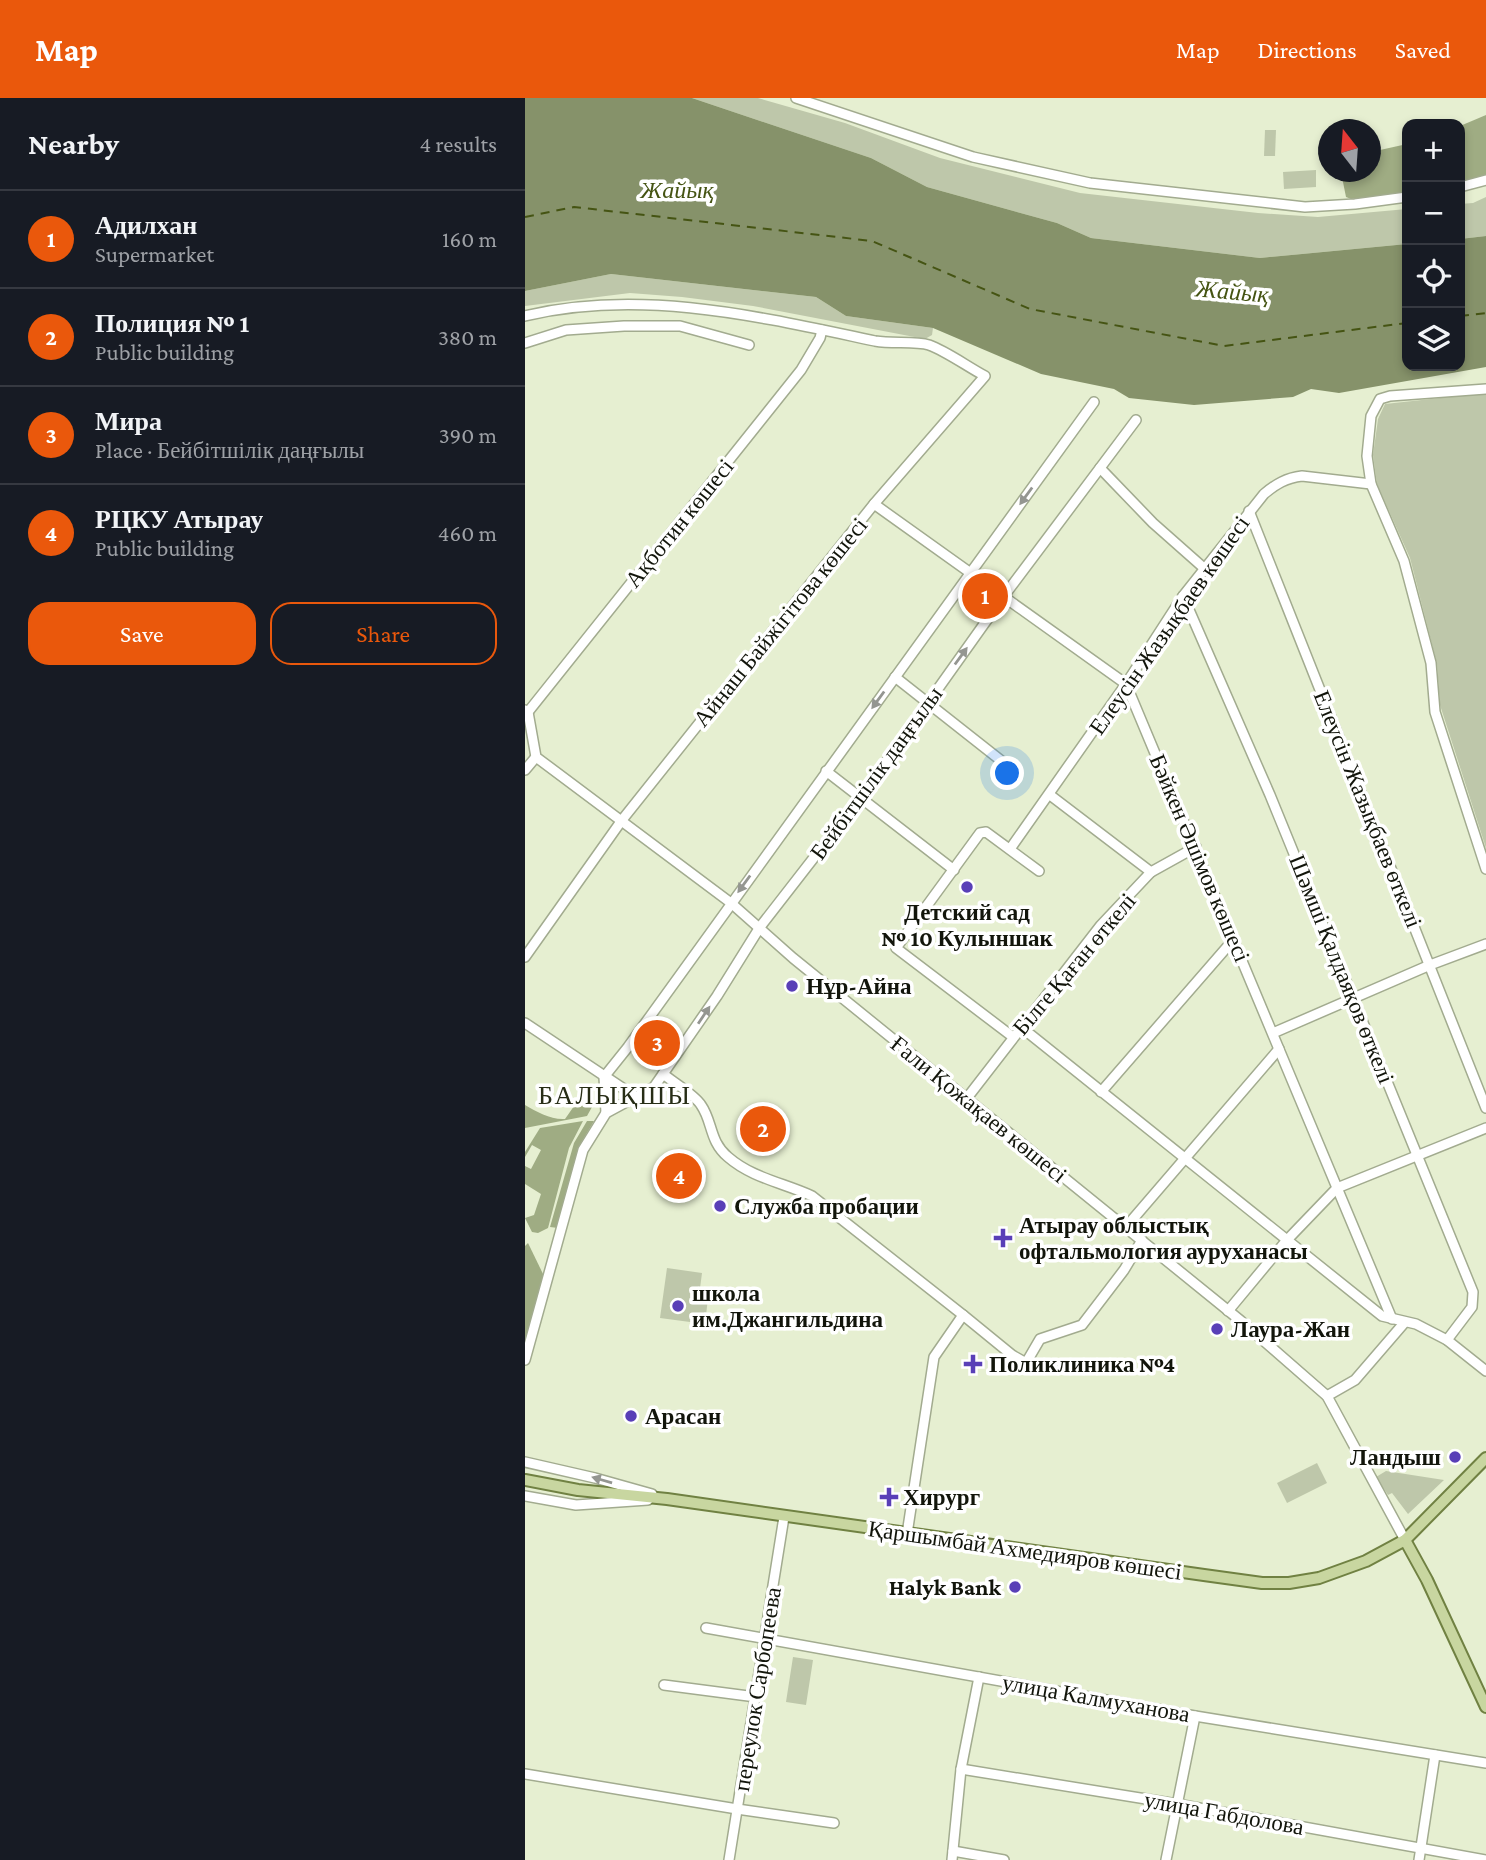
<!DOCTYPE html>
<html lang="en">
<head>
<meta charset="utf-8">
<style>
  body { margin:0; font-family:"Crimson Pro",serif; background:#20242c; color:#f1f3f6 }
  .controls { position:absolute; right:21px; top:21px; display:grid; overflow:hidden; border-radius:14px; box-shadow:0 4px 10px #0003 }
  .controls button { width:63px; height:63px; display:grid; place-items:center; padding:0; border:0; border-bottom:2px solid #363941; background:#171b24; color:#f1f3f6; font:35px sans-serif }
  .compass { position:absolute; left:793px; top:21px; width:63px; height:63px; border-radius:50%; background:#171b24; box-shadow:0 4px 10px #0003; rotate:343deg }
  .you { position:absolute; left:483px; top:676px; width:24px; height:24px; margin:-18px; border:5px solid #fff; border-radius:50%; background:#1a73e8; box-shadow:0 0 0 10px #1a73e833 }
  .badge { display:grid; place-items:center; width:46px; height:46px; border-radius:50%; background:#ea580c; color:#fff; font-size:23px; font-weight:700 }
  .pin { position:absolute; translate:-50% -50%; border:4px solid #fff; box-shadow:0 2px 7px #0006 }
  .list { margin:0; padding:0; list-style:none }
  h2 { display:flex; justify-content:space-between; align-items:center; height:91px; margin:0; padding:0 28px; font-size:30px }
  h2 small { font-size:23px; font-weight:400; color:#9ea1a6 }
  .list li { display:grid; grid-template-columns:46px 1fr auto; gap:21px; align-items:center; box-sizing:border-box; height:98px; padding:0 28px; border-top:2px solid #363941 }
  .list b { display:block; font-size:26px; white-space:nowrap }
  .list p { margin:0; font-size:23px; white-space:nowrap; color:#9ea1a6 }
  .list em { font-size:23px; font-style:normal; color:#9ea1a6 }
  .actions { display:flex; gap:14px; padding:21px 28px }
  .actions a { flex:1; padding:16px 0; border:2px solid #ea580c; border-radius:21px; text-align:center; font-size:24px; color:#ea580c }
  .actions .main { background:#ea580c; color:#fff }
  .icon { flex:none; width:38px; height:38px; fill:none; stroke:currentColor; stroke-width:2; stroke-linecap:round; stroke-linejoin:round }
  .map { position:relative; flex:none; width:961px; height:1762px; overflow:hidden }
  header { display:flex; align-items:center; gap:42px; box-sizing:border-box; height:98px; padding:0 35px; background:#ea580c; color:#fff }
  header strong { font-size:33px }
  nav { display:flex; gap:38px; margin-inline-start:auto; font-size:24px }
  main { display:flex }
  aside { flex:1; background:#171b24 }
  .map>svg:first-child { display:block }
</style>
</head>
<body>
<header>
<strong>Map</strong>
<nav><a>Map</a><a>Directions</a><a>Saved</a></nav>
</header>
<main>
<aside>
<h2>Nearby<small>4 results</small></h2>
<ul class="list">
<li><span class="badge">1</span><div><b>Адилхан</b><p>Supermarket</p></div><em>160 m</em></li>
<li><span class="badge">2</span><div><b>Полиция № 1</b><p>Public building</p></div><em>380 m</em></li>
<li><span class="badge">3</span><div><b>Мира</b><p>Place · Бейбітшілік даңғылы</p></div><em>390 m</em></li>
<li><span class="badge">4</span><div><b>РЦКУ Атырау</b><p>Public building</p></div><em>460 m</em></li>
</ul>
<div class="actions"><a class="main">Save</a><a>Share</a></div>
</aside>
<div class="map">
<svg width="961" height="1762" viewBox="0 0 961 1762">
  <rect width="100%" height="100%" fill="#e6efd1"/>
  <g fill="#bec7aa">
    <path d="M167 0H233L320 25 415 60 555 95 733 115 793 119 882 111V146L735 160 566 140 532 125 402 89 346 60Z"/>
    <path d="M740 32H751L750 58H739Z"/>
    <path d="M791 72V89L759 91 758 74Z"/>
    <path d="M961 99V138L935 141V106L948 105Z"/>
    <path d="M86 176 291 199 321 218 408 230 407 237 400 241 228 208 157 199 105 195 0 208V193Z"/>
    <path d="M961 295V750L915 607 912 566 885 460 852 386 848 357 853 321 860 306Z"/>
    <path d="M142 1170 177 1175 174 1198 183 1200 180 1226 135 1220Z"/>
    <path d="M792 1365 802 1385 762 1405 752 1385Z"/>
    <path d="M861 1373 919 1382 883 1416 867 1395 863 1397 851 1379Z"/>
    <path d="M268 1559 288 1562 281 1607 261 1604Z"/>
  </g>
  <g fill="#9fac83">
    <path d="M961 17V80L935 87V28Z"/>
    <path d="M882 46V95L826 101 821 99 816 74H846V54Z"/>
    <path d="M54 1001 67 1009 62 1018 0 1030V1007C12 1014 26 1022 40 1021Z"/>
    <path d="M58 1023 44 1050 23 1130 13 1135 7 1134 0 1120 9 1117 16 1096 0 1086V1068L6 1071 16 1052 7 1047 0 1059V1054L15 1030Z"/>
    <path d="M62 1023H69L53 1050 33 1130 25 1129 49 1045Z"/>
    <path d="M3 1145 19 1178 0 1247V1148Z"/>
  </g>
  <path fill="#86926a" d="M0 0H167L346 60 402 89 532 125 566 140 735 160 882 146V268H935V141L961 138V269L814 295 786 291 768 299 669 307 604 300 589 291 516 276 408 230 321 218 291 199 86 176 0 193Z"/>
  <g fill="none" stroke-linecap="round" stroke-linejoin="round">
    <g stroke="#455413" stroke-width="2" stroke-dasharray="9 7" stroke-linecap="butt">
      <path d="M0 119 49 109 347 143 505 211 699 248 882 225"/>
      <path d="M935 218 961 215"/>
    </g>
    <g stroke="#a2ab8f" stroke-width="12">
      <g id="minor">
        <path d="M271 0 448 59 565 85 780 109 830 106 882 99"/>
        <path d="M935 89 961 82"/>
        <path d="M0 218C116 190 236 219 350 243 367 246 390 243 404 247 421 253 443 269 460 278L349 406 97 722 0 859"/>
        <path d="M0 245 41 232 99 228H155L224 247"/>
        <path d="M961 291 865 298 855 301 846 318 842 358 846 386 879 463 906 565 910 614 961 771"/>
        <path d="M575 370 628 425 680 471"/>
        <path d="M349 406 601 586 867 1221"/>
        <path d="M724 413 961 1010"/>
        <path d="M658 498 745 697 948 1194 947 1209 922 1242"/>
        <path d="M370 579 488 672"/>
        <path d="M0 612 3 614 11 659 206 805 268 860 716 1223 802 1298 880 1442"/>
        <path d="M3 614 276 272 295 240 297 232"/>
        <path d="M0 672 11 659"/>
        <path d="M301 673 429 772"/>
        <path d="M525 697 626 774"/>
        <path d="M485 751 601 586 658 498 739 396C751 386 761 380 777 378L846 386"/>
        <path d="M0 925 111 999"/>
        <path d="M496 929 857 1218 891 1226 922 1242 961 1273"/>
        <path d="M748 935 905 867 961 846"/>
        <path d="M488 939 371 850 455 735 461 734 514 773"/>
        <path d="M138 976C148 984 170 997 176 1007 188 1024 184 1043 203 1059 227 1080 259 1085 287 1098L438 1217"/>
        <path d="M576 994 709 841"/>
        <path d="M442 1000 576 827 626 774 671 749"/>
        <path d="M81 1015 79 979 103 949 569 304"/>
        <path d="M601 1129 754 951"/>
        <path d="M703 1213 762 1142 812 1090 961 1030"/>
        <path d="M0 1262 58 1052 81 1015 129 989 192 898 235 829 336 699 479 498 611 322"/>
        <path d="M802 1298 830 1282 880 1224"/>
        <path d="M0 1364 70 1380 127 1396"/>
        <path d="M0 1398 51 1407 123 1402"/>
        <path d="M382 1436 409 1259 438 1217 487 1257 501 1265 515 1241 557 1227 599 1172 617 1142"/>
        <path d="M181 1530 670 1618 961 1665"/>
        <path d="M139 1587 231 1599"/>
        <path d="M436 1671 652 1706 961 1762"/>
        <path d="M0 1676 212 1711 309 1725"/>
        <path d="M428 1753 479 1762"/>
        <path d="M204 1762 259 1419"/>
        <path d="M427 1762 436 1671 454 1579"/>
        <path d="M641 1762 670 1618"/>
        <path d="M894 1762 910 1657"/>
      </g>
    </g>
    <g stroke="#708142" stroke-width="14">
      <g id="major">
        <path d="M0 1382 53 1392 142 1401 679 1477 737 1485H764L794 1480 841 1463 880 1442 961 1360"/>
        <path d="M880 1442 902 1482 961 1609"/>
      </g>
    </g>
    <use href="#minor" stroke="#fff" stroke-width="9"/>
    <use href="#major" stroke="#c8d6a0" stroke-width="10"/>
  </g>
  <defs><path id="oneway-solid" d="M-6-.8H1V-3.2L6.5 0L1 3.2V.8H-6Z" transform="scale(1.75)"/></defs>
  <g fill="#949691">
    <use href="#oneway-solid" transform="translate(501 398) rotate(126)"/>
    <use href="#oneway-solid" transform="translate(436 558) rotate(-54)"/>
    <use href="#oneway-solid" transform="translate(353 602) rotate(126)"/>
    <use href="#oneway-solid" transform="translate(219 786) rotate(126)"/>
    <use href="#oneway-solid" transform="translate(179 917) rotate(-56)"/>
    <use href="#oneway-solid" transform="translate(77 1382) rotate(-164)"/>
  </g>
  <g fill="#593fb7" stroke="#fff" stroke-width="2.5">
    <circle cx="442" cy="789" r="7"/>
    <circle cx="267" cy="888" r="7"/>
    <circle cx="195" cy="1108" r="7"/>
    <path d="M474.5 1129.5h7v7h7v7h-7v7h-7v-7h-7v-7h7z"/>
    <circle cx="153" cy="1208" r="7"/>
    <circle cx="692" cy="1231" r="7"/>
    <path d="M444.5 1255.5h7v7h7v7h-7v7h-7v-7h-7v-7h7z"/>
    <circle cx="106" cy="1318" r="7"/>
    <circle cx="930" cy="1359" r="7"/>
    <path d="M360.5 1388.5h7v7h7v7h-7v7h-7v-7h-7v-7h7z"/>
    <circle cx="490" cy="1489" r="7"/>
  </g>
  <g text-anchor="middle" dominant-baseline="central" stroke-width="7" stroke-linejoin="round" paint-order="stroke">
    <g font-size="23" fill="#12150b" stroke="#fff">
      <text transform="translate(154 425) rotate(-51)">Ақботин көшесі</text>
      <text transform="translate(255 524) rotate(-51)">Айнаш Байжігітова көшесі</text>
      <text transform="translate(644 527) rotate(-55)">Елеусін Жазықбаев көшесі</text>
      <text transform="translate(351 675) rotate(-54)">Бейбітшілік даңғылы</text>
      <text transform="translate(843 711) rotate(68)">Елеусін Жазықбаев өткелі</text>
      <text transform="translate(675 760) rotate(67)">Бәйкен Әшімов көшесі</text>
      <text transform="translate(549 866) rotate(-50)">Білге Қаған өткелі</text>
      <text transform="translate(817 871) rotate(68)">Шәмші Қалдаяқов өткелі</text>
      <text transform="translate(454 1011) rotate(39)">Ғали Қожақаев көшесі</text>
      <text transform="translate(500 1452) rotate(8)">Қаршымбай Ахмедияров көшесі</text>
      <text transform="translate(232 1591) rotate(-81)">переулок Сарбопеева</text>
      <text transform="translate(571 1600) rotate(10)">улица Калмуханова</text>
      <text transform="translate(699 1715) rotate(10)">улица Габдолова</text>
    </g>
    <g font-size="23" font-weight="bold" fill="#12150b" stroke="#fff" text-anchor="start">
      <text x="442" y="814" text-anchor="middle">Детский сад<tspan x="442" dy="26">№ 10 Кулыншак</tspan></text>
      <text x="281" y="888">Нұр-Айна</text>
      <text x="209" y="1108">Служба пробации</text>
      <text x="494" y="1127">Атырау облыстық<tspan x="494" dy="26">офтальмология ауруханасы</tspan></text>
      <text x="167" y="1195">школа<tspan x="167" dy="26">им.Джангильдина</tspan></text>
      <text x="706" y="1231">Лаура-Жан</text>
      <text x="464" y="1266">Поликлиника №4</text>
      <text x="120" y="1318">Арасан</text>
      <text x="916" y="1359" text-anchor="end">Ландыш</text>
      <text x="378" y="1399">Хирург</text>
      <text x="476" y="1489" text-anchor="end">Halyk Bank</text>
    </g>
    <g font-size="24" font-style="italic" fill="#455413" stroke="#fff">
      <text x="152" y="91">Жайық</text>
      <text transform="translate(707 193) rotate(5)">Жайық</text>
    </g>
    <g font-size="26" letter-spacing="2" fill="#272d16" stroke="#fff">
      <text x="90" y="997">БАЛЫҚШЫ</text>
    </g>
  </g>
</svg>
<div class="controls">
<button>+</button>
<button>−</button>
<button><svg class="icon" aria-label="locate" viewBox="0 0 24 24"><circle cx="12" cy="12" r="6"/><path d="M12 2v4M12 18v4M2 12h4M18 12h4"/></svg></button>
<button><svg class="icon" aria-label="layers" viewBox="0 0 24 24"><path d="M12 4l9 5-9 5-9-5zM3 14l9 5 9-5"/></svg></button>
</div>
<svg class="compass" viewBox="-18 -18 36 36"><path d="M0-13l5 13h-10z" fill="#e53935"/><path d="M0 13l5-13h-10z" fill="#9ea1a6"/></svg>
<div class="you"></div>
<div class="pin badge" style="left:460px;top:498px">1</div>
<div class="pin badge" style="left:238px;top:1031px">2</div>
<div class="pin badge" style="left:132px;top:945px">3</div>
<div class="pin badge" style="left:154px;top:1078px">4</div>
</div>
</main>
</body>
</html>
